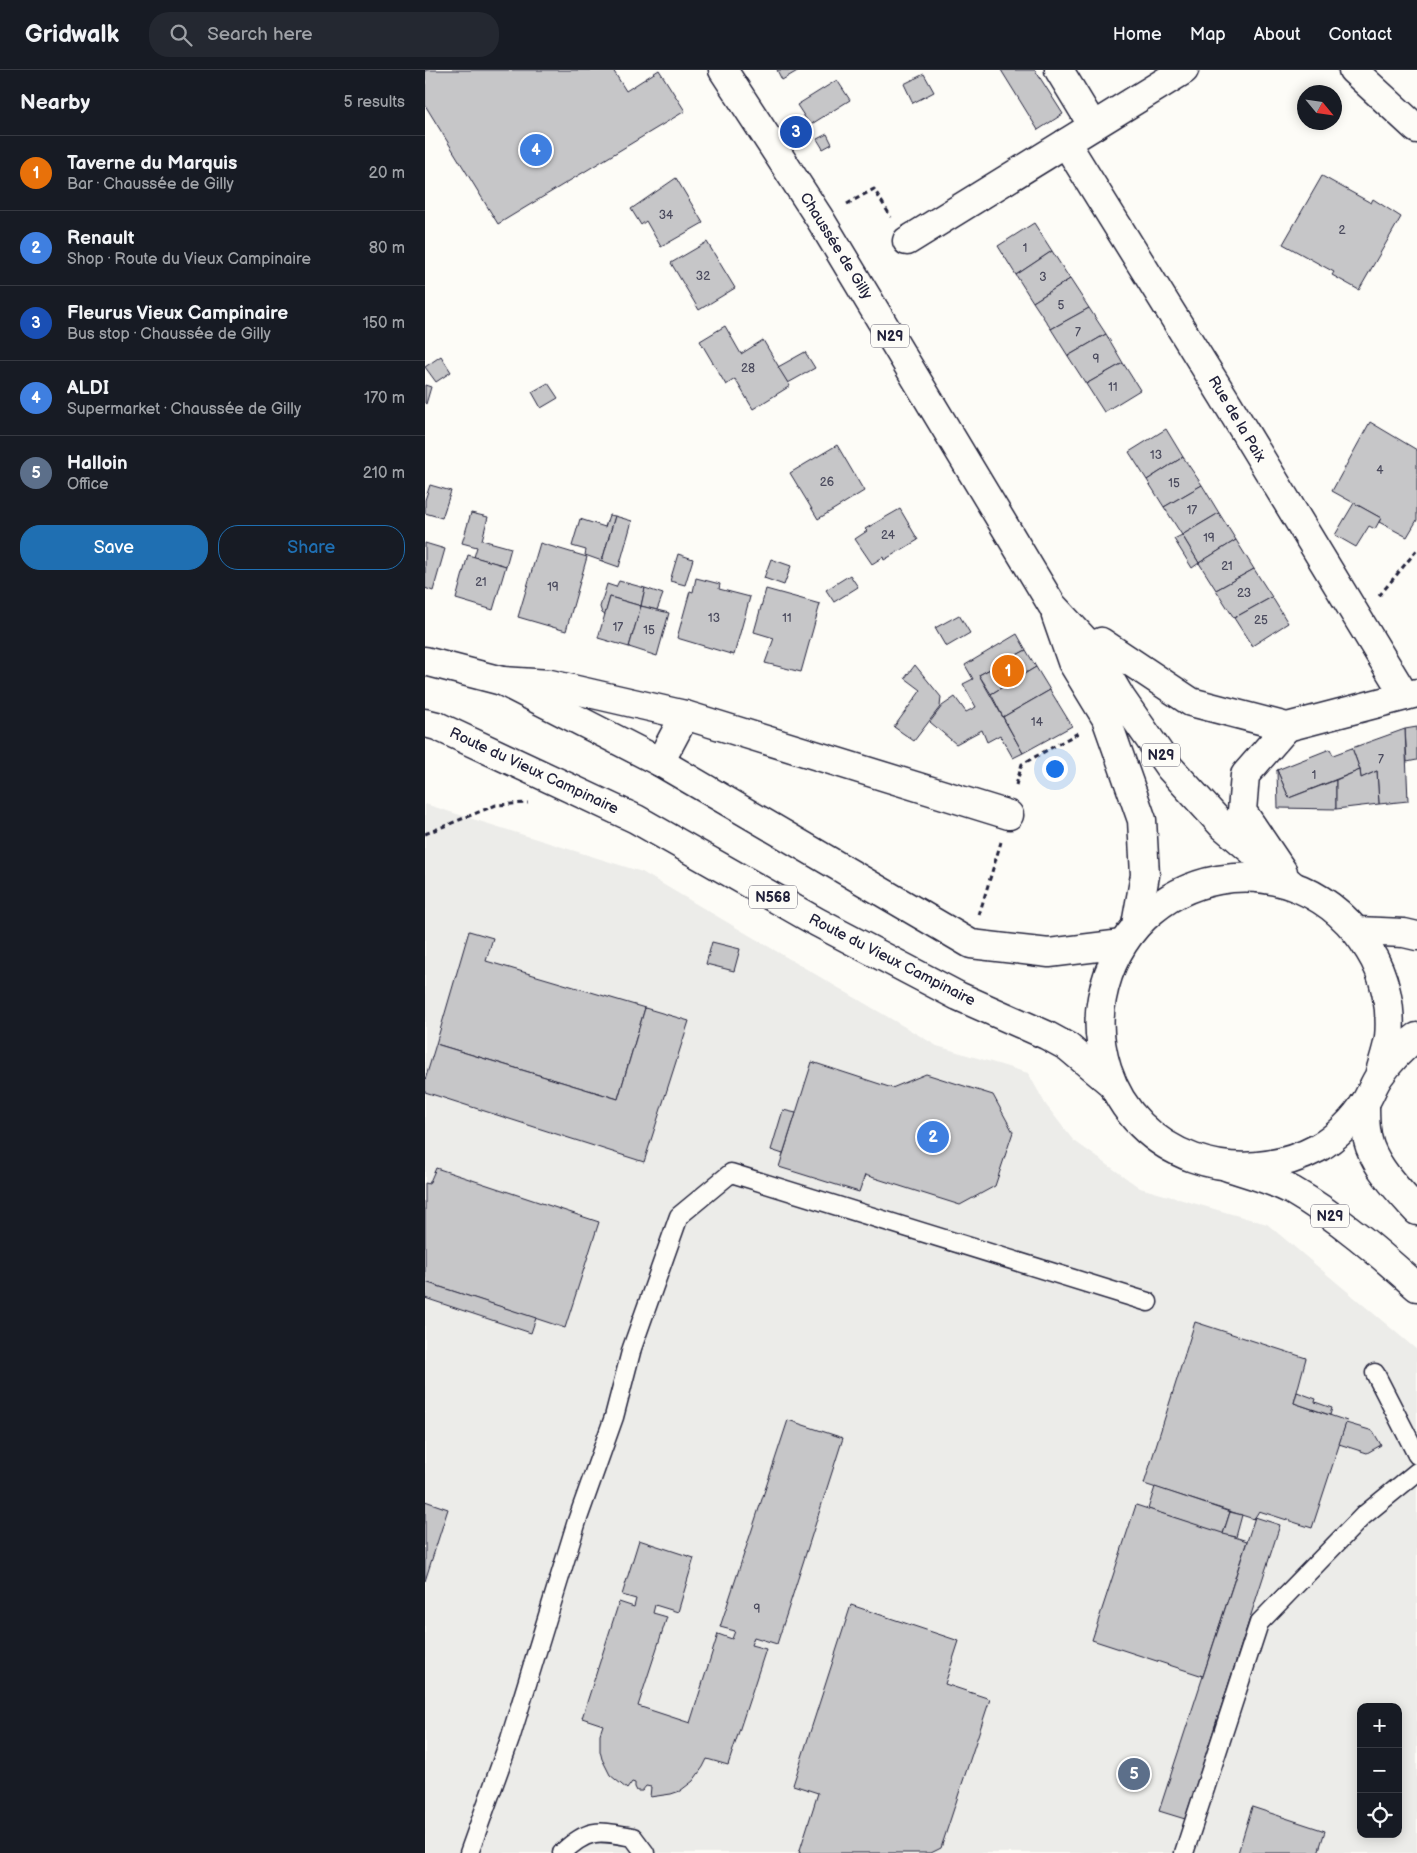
<!DOCTYPE html>
<html lang="en">
<head>
<meta charset="utf-8">
<style>
  body { margin:0; font-family:"Balsamiq Sans",sans-serif; background:#242831; color:#f1f3f6 }
  .controls { position:absolute; right:15px; bottom:15px; display:grid; overflow:hidden; border-radius:10px; box-shadow:0 2px 12px #0003 }
  .controls button { width:45px; height:45px; display:grid; place-items:center; padding:0; border:0; border-bottom:1px solid #363941; background:#171b24; color:#f1f3f6; font:25px sans-serif }
  .compass { position:absolute; left:872px; top:15px; width:45px; height:45px; border-radius:50%; background:#171b24; box-shadow:0 2px 12px #0003; rotate:119deg }
  .you { position:absolute; left:629px; top:698px; width:18px; height:18px; margin:-12px; border:4px solid #fff; border-radius:50%; background:#1a73e8; box-shadow:0 0 0 8px #1a73e833 }
  .badge { display:grid; place-items:center; width:32px; height:32px; border-radius:50%; background:#1f6fb2; color:#fff; font-size:16px; font-weight:700 }
  .pin { position:absolute; translate:-50% -50%; border:2px solid #fff; box-shadow:0 1px 5px #0006 }
  .list { margin:0; padding:0; list-style:none }
  h2 { display:flex; justify-content:space-between; align-items:center; height:65px; margin:0; padding:0 20px; font-size:21px }
  h2 small { font-size:16px; font-weight:400; color:#9ea1a6 }
  .list li { display:grid; grid-template-columns:32px 1fr auto; gap:15px; align-items:center; box-sizing:border-box; height:75px; padding:0 20px; border-top:1px solid #363941 }
  .list b { display:block; font-size:19px; white-space:nowrap }
  .list p { margin:0; font-size:16px; white-space:nowrap; color:#9ea1a6 }
  .list em { font-size:16px; font-style:normal; color:#9ea1a6 }
  .actions { display:flex; gap:10px; padding:15px 20px }
  .actions a { flex:1; padding:11px 0; border:1px solid #1f6fb2; border-radius:20px; text-align:center; font-size:18px; color:#1f6fb2 }
  .actions .main { background:#1f6fb2; color:#fff }
  .icon { flex:none; width:28px; height:28px; fill:none; stroke:currentColor; stroke-width:2; stroke-linecap:round; stroke-linejoin:round }
  .map { position:relative; flex:none; width:992px; height:1783px; overflow:hidden }
  header { display:flex; align-items:center; gap:30px; box-sizing:border-box; height:70px; padding:0 25px; background:#171b24; border-bottom:1px solid #363941 }
  header strong { font-size:24px }
  nav { display:flex; gap:28px; margin-inline-start:auto; font-size:18px }
  .search { width:350px; height:45px; background:#242831; display:flex; align-items:center; gap:12px; box-sizing:border-box; padding:0 18px; border-radius:20px; color:#9ea1a6; font-size:19px }
  main { display:flex }
  aside { flex:1; background:#171b24 }
  .map>svg:first-child { display:block }
</style>
</head>
<body>
<header>
<strong>Gridwalk</strong>
<div class="search"><svg class="icon" aria-label="search" viewBox="0 0 24 24"><circle cx="10" cy="10" r="6"/><path d="M15 15l6 6"/></svg>Search here</div>
<nav><a>Home</a><a>Map</a><a>About</a><a>Contact</a></nav>
</header>
<main>
<aside>
<h2>Nearby<small>5 results</small></h2>
<ul class="list">
<li><span class="badge" style="background:#e8710a">1</span><div><b>Taverne du Marquis</b><p>Bar · Chaussée de Gilly</p></div><em>20 m</em></li>
<li><span class="badge" style="background:#3f7fe0">2</span><div><b>Renault</b><p>Shop · Route du Vieux Campinaire</p></div><em>80 m</em></li>
<li><span class="badge" style="background:#1a4fb4">3</span><div><b>Fleurus Vieux Campinaire</b><p>Bus stop · Chaussée de Gilly</p></div><em>150 m</em></li>
<li><span class="badge" style="background:#3f7fe0">4</span><div><b>ALDI</b><p>Supermarket · Chaussée de Gilly</p></div><em>170 m</em></li>
<li><span class="badge" style="background:#5c6f8a">5</span><div><b>Halloin</b><p>Office</p></div><em>210 m</em></li>
</ul>
<div class="actions"><a class="main">Save</a><a>Share</a></div>
</aside>
<div class="map">
<svg width="992" height="1783" viewBox="0 0 992 1783">
  <rect width="100%" height="100%" fill="#fdfcf7"/>
  <filter id="ink" filterUnits="userSpaceOnUse"><feTurbulence type="fractalNoise" baseFrequency=".02" numOctaves="2"/><feDisplacementMap in="SourceGraphic" scale="10" xChannelSelector="R" yChannelSelector="G"/><feConvolveMatrix kernelMatrix="1 2 1 2 8 2 1 2 1" color-interpolation-filters="sRGB"/></filter>
  <g filter="url(#ink)">
    <path fill="#ecece9" fill-rule="evenodd" d="M0 734 217 802 512 976 603 1003 621 1035 648 1070 715 1118 842 1154 992 1280V1783H0ZM936 1637H973V1764H936Z"/>
    <g fill="#c6c6c8" stroke="#22223b">
      <path d="M0 0H188L201 21 234 0 260 41 73 154 0 35Z"/>
      <path d="M352 0H374L357 10Z"/>
      <path d="M576 0H610L638 44 613 60Z"/>
      <path d="M499 4 509 22 488 33 479 14Z"/>
      <path d="M412 10 425 30 385 55 372 35Z"/>
      <path d="M402 64 407 74 398 79 392 69Z"/>
      <path d="M897 106 946 133 948 129 976 147 934 220 907 205 909 202 858 174Z"/>
      <path d="M251 108 278 153 236 177 221 151 216 155 206 139Z"/>
      <path d="M609 153 627 181 591 205 573 176Z"/>
      <path d="M282 172 310 218 274 240 246 193Z"/>
      <path d="M627 181 645 209 608 232 591 205Z"/>
      <path d="M645 209 664 238 626 259 608 232Z"/>
      <path d="M664 238 681 264 643 286 626 259Z"/>
      <path d="M300 256 316 284 338 270 365 316 328 339 310 309 301 315 275 271Z"/>
      <path d="M681 264 698 293 661 314 643 286Z"/>
      <path d="M380 282 390 298 363 313 353 297Z"/>
      <path d="M16 286 26 302 11 312 0 297Z"/>
      <path d="M698 293 715 320 679 342 661 314Z"/>
      <path d="M123 313 133 328 116 338 107 322Z"/>
      <path d="M0 315 6 317 1 334 0 333Z"/>
      <path d="M945 352 992 380V450L982 467 954 452 956 448 907 421Z"/>
      <path d="M741 359 758 387 722 410 704 382Z"/>
      <path d="M412 375 439 421 393 449 365 403Z"/>
      <path d="M758 387 777 415 739 437 722 410Z"/>
      <path d="M5 415 26 421 17 448 0 443V430Z"/>
      <path d="M777 415 794 443 757 465 739 437Z"/>
      <path d="M929 433 956 448 950 459 944 456 931 477 910 465Z"/>
      <path d="M475 439 493 470 459 490 458 487 447 494 430 469 442 461 440 459Z"/>
      <path d="M46 443 63 447 57 470 86 478 81 496 49 487 52 477 37 473Z"/>
      <path d="M794 443 811 470 774 493 757 465Z"/>
      <path d="M184 445 190 446 177 491 160 485 161 480 147 476 155 449 180 457Z"/>
      <path d="M190 446 207 451 194 497 177 491Z"/>
      <path d="M757 465 774 493 767 498 749 469Z"/>
      <path d="M811 470 829 499 791 520 774 493Z"/>
      <path d="M0 473 20 479 8 521 0 518Z"/>
      <path d="M115 473 162 487 141 561 93 547Z"/>
      <path d="M253 484 268 489 260 515 245 511Z"/>
      <path d="M43 485 81 496 68 540 31 529Z"/>
      <path d="M346 489 366 496 359 515 339 508Z"/>
      <path d="M829 499 847 527 809 548 791 520Z"/>
      <path d="M425 505 433 517 409 532 401 520Z"/>
      <path d="M271 508 295 514 294 519 325 527 309 585 252 568 265 521 268 522Z"/>
      <path d="M194 511 220 518 216 536 185 527 180 545 177 543 175 537 182 514 191 517Z"/>
      <path d="M220 518 238 524 232 540 216 536Z"/>
      <path d="M341 519 395 534 376 602 340 593 349 568 329 562Z"/>
      <path d="M185 527 216 536 204 577 173 568Z"/>
      <path d="M847 527 863 553 827 576 809 548Z"/>
      <path d="M216 536 244 543 232 586 204 577Z"/>
      <path d="M534 545 545 563 521 577 510 558Z"/>
      <path d="M592 564 601 580 554 605 598 683 588 688 575 665 562 672 557 660 531 674 505 652 517 636 530 627 541 642 551 637 538 614 548 609 540 595Z"/>
      <path d="M601 580 611 597 566 624 554 605Z"/>
      <path d="M490 595 516 627 515 637 489 671 469 657 496 620 480 608Z"/>
      <path d="M611 597 625 620 578 647 566 624Z"/>
      <path d="M625 620 647 656 598 683 578 647Z"/>
      <path d="M992 657V690L982 692 980 659Z"/>
      <path d="M980 659 983 731 954 734 952 701 936 708 935 700 927 678Z"/>
      <path d="M927 678 935 700 864 728 852 700 905 679 908 685Z"/>
      <path d="M852 700 864 728 911 710V739L853 738Z"/>
      <path d="M935 700 936 708 952 701 954 734 911 739V710Z"/>
      <path d="M44 861 68 868 61 891 220 938 193 1029 11 974Z"/>
      <path d="M287 872 315 879 309 901 281 894Z"/>
      <path d="M220 938 264 951 219 1092 0 1022V1010L11 974 193 1029Z"/>
      <path d="M387 992 467 1018 501 1004 568 1025 588 1062 570 1116 535 1135 440 1105 434 1122 354 1097Z"/>
      <path d="M358 1040 371 1043 358 1084 346 1080Z"/>
      <path d="M11 1098 174 1152 140 1258 0 1212V1113L4 1114Z"/>
      <path d="M0 1212 111 1248 106 1263 0 1228Z"/>
      <path d="M770 1252 881 1288 869 1333 922 1351 887 1458 834 1441 829 1449 719 1414Z"/>
      <path d="M872 1322 891 1329 890 1332 907 1338 905 1345 869 1333Z"/>
      <path d="M363 1350 418 1368 352 1574 329 1567 326 1575 341 1579 303 1695 282 1689 278 1697 268 1711 255 1721 246 1724 225 1727 226 1717 221 1716 217 1721H212L210 1717V1713L207 1712 202 1719 185 1705 177 1689 175 1681V1664L178 1655 157 1648 194 1532 209 1537 211 1529 197 1525 214 1470 269 1488 253 1542 230 1535 228 1543 242 1547 213 1636 265 1653 293 1564 307 1569 310 1561 295 1557Z"/>
      <path d="M921 1353 948 1361 956 1375 942 1383 914 1374Z"/>
      <path d="M730 1417 805 1442 798 1464 723 1439Z"/>
      <path d="M0 1431 23 1439 0 1511Z"/>
      <path d="M711 1435 822 1471 778 1606 667 1570Z"/>
      <path d="M805 1442 817 1445 811 1467 798 1464Z"/>
      <path d="M830 1447 855 1455 760 1749 734 1741Z"/>
      <path d="M426 1535 534 1571 520 1614 565 1629 516 1778 506 1783H374L393 1723 368 1715Z"/>
      <path d="M827 1737 900 1761 893 1783H813Z"/>
    </g>
    <g fill="none" stroke-linecap="round" stroke-linejoin="round">
      <g stroke="#22223b" stroke-width="21">
        <g id="service">
          <path d="M950 1303 992 1385"/>
          <path d="M44 1783 85 1669 152 1451 189 1347 207 1278 254 1146 306 1103 723 1232"/>
          <path d="M137 1783C164 1757 174 1761 208 1767L220 1783"/>
          <path d="M759 1783 834 1553 938 1446 992 1402"/>
        </g>
      </g>
      <g stroke="#22223b" stroke-width="31">
        <g id="minor">
          <path d="M634 0 668 56"/>
          <path d="M928 0 992 59"/>
          <path d="M641 73 798 326 980 626"/>
          <path d="M482 171 759 0"/>
          <path d="M666 577 676 572 766 632 862 657 992 623"/>
          <path d="M77 611 125 614 260 645 235 692"/>
          <path d="M260 645 584 745"/>
          <path d="M858 802 817 741 820 705 862 657"/>
        </g>
      </g>
      <g stroke="#22223b" stroke-width="31">
        <g id="primary">
          <path d="M298 0 395 149 627 535 666 577 696 628 744 697 797 755 867 815"/>
          <path d="M631 546 647 592 681 648 717 750 720 805 711 855"/>
          <path d="M940 1033C940 1048 940 1063 945 1077 954 1101 975 1122 992 1141"/>
          <path d="M803 1097C825 1104 848 1110 868 1121 913 1147 954 1183 992 1217"/>
        </g>
      </g>
      <g stroke="#22223b" stroke-width="31">
        <g id="trunk">
          <path d="M0 591 77 611 235 692 546 874 624 883 697 874"/>
          <path d="M0 653 12 656 211 749 392 852 533 926 621 965 643 977 687 1014"/>
          <path d="M932 861 979 863 992 866"/>
          <path d="M954 1006C957 994 962 981 964 968 967 938 960 905 944 880 873 763 703 794 677 928 672 952 675 976 682 999 711 1088 813 1121 893 1078 911 1068 930 1049 941 1031 946 1023 949 1013 955 1005 965 991 978 977 992 967"/>
        </g>
      </g>
      <g stroke="#22223b" stroke-width="3" stroke-dasharray="5 4" stroke-linecap="butt">
        <path d="M422 134 449 119 466 147"/>
        <path d="M954 526 992 480"/>
        <path d="M591 715 597 694 655 662"/>
        <path d="M0 764 71 735 103 733"/>
        <path d="M554 845 576 772"/>
      </g>
      <use href="#service" stroke="#fdfcf7" stroke-width="18"/>
      <use href="#minor" stroke="#fdfcf7" stroke-width="28"/>
      <use href="#primary" stroke="#fdfcf7" stroke-width="28"/>
      <use href="#trunk" stroke="#fdfcf7" stroke-width="28"/>
    </g>
  </g>
  <g text-anchor="middle" dominant-baseline="central" stroke-width="4" stroke-linejoin="round" paint-order="stroke">
    <g font-size="12" fill="#4b4b5e">
      <text x="241" y="145">34</text>
      <text x="917" y="160">2</text>
      <text x="600" y="178">1</text>
      <text x="278" y="206">32</text>
      <text x="618" y="207">3</text>
      <text x="636" y="235">5</text>
      <text x="653" y="262">7</text>
      <text x="671" y="289">9</text>
      <text x="323" y="298">28</text>
      <text x="688" y="317">11</text>
      <text x="731" y="385">13</text>
      <text x="955" y="400">4</text>
      <text x="402" y="412">26</text>
      <text x="749" y="413">15</text>
      <text x="767" y="440">17</text>
      <text x="463" y="465">24</text>
      <text x="784" y="468">19</text>
      <text x="802" y="496">21</text>
      <text x="56" y="512">21</text>
      <text x="128" y="517">19</text>
      <text x="819" y="523">23</text>
      <text x="289" y="548">13</text>
      <text x="362" y="548">11</text>
      <text x="836" y="550">25</text>
      <text x="193" y="557">17</text>
      <text x="224" y="560">15</text>
      <text x="612" y="652">14</text>
      <text x="956" y="689">7</text>
      <text x="889" y="705">1</text>
      <text x="332" y="1539">9</text>
    </g>
    <g fill="#fdfcf7" stroke="#646373" stroke-width="1">
      <rect x="446" y="254.5" width="38" height="23" rx="4"/>
      <rect x="717" y="673.5" width="38" height="23" rx="4"/>
      <rect x="324" y="815.5" width="48" height="23" rx="4"/>
      <rect x="886" y="1134.5" width="38" height="23" rx="4"/>
    </g>
    <g font-size="14" font-weight="bold" fill="#22223b">
      <text x="465" y="266">N29</text>
      <text x="736" y="685">N29</text>
      <text x="348" y="827">N568</text>
      <text x="905" y="1146">N29</text>
    </g>
    <g font-size="15" fill="#22223b" stroke="#fdfcf7">
      <text transform="translate(411 176) rotate(58)">Chaussée de Gilly</text>
      <text transform="translate(812 349) rotate(59)">Rue de la Paix</text>
      <text transform="translate(109 701) rotate(25)">Route du Vieux Campinaire</text>
      <text transform="translate(467 890) rotate(27)">Route du Vieux Campinaire</text>
    </g>
  </g>
</svg>
<div class="controls">
<button>+</button>
<button>−</button>
<button><svg class="icon" aria-label="locate" viewBox="0 0 24 24"><circle cx="12" cy="12" r="6"/><path d="M12 2v4M12 18v4M2 12h4M18 12h4"/></svg></button>
</div>
<svg class="compass" viewBox="-18 -18 36 36"><path d="M0-13l5 13h-10z" fill="#e53935"/><path d="M0 13l5-13h-10z" fill="#9ea1a6"/></svg>
<div class="you"></div>
<div class="pin badge" style="left:583px;top:601px;background:#e8710a">1</div>
<div class="pin badge" style="left:508px;top:1067px;background:#3f7fe0">2</div>
<div class="pin badge" style="left:371px;top:62px;background:#1a4fb4">3</div>
<div class="pin badge" style="left:111px;top:80px;background:#3f7fe0">4</div>
<div class="pin badge" style="left:709px;top:1704px;background:#5c6f8a">5</div>
</div>
</main>
</body>
</html>
